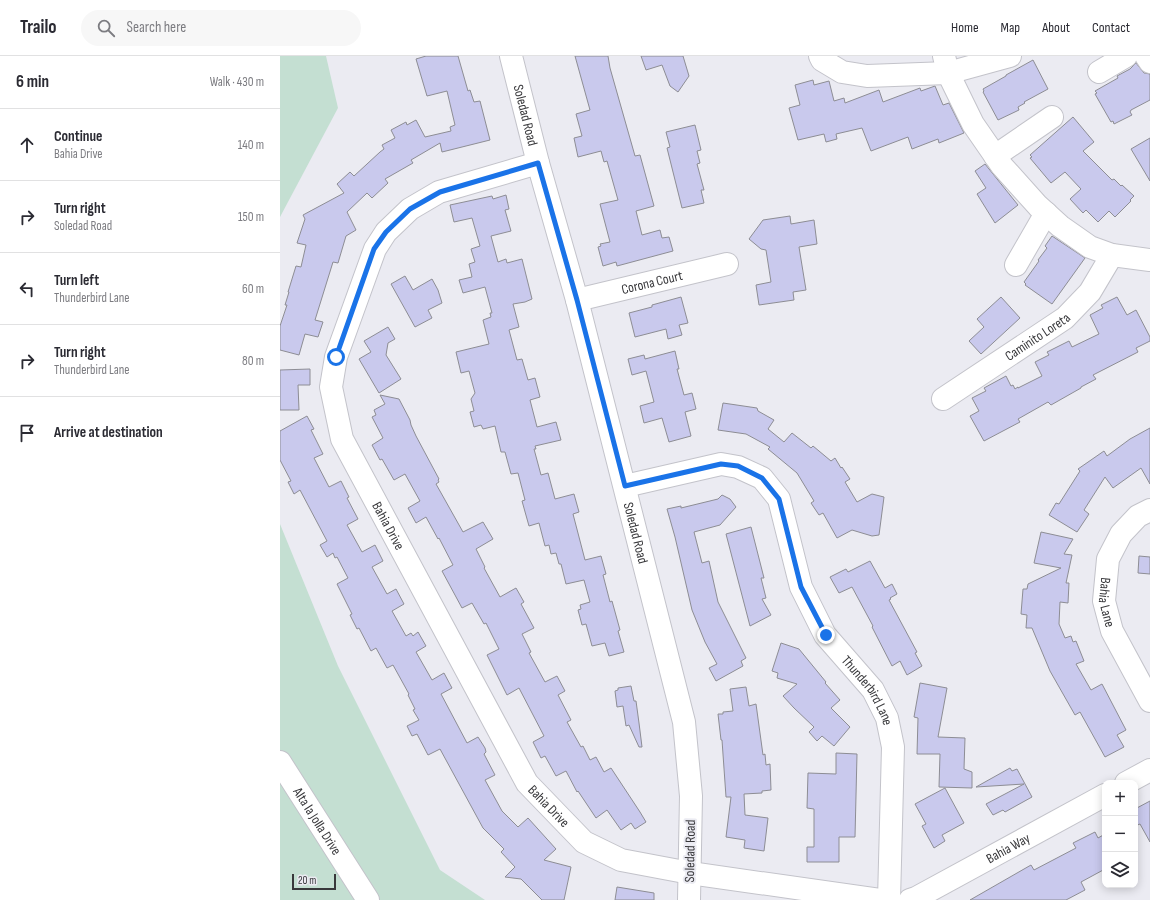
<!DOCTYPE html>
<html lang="en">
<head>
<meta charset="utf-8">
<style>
  body { margin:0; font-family:"Sofia Sans Condensed",sans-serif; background:#f7f7f7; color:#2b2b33 }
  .controls { position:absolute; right:12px; bottom:12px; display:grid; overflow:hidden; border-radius:8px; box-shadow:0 2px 10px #0003 }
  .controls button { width:36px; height:36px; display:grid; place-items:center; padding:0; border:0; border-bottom:1px solid #e1e1e2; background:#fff; color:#2b2b33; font:20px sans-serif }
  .scale { position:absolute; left:12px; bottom:10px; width:44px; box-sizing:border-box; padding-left:4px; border:2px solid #38383b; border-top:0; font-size:11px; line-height:14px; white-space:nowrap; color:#38383b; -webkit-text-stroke:3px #ebebf2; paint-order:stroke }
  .stop { position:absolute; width:12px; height:12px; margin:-9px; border:3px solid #1a73e8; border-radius:50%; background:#fff }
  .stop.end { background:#1a73e8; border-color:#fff; box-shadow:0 1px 4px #0008 }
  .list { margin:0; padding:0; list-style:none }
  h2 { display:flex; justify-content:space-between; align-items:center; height:52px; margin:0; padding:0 16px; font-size:17px }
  h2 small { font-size:13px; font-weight:400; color:#7c7c81 }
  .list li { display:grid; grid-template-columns:26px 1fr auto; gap:12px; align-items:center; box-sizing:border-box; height:72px; padding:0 16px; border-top:1px solid #e1e1e2 }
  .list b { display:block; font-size:15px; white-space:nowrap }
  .list p { margin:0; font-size:13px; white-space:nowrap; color:#7c7c81 }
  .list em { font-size:13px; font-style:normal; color:#7c7c81 }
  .icon { flex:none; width:22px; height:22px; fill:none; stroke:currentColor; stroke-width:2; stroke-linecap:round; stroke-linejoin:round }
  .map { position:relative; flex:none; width:870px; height:844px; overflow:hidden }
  header { display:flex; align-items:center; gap:24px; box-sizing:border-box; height:56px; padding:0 20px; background:#fff; border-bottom:1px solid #e1e1e2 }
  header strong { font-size:19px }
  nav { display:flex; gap:22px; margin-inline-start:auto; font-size:14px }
  .search { width:280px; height:36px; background:#f7f7f7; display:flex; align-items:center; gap:10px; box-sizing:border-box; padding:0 14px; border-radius:22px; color:#7c7c81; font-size:15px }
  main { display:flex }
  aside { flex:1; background:#fff }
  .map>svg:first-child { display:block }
</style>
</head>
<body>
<header>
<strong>Trailo</strong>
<div class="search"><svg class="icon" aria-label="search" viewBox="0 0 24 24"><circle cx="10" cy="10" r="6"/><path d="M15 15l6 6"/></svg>Search here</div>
<nav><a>Home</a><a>Map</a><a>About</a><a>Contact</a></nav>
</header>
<main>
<aside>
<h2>6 min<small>Walk · 430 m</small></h2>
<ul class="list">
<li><svg class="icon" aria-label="ahead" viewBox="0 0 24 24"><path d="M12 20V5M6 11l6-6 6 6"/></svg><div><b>Continue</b><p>Bahia Drive</p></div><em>140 m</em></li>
<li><svg class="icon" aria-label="right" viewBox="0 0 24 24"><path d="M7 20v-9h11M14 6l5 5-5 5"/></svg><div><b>Turn right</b><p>Soledad Road</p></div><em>150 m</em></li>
<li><svg class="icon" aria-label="left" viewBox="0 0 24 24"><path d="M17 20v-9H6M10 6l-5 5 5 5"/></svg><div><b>Turn left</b><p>Thunderbird Lane</p></div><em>60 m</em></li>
<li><svg class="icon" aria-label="right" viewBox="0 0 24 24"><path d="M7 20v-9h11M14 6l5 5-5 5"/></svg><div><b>Turn right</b><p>Thunderbird Lane</p></div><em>80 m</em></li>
<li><svg class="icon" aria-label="arrive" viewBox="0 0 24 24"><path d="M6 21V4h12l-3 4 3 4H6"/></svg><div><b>Arrive at destination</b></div></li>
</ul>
</aside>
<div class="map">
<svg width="870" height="844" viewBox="0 0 870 844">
  <rect width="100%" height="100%" fill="#ebebf2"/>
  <g fill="#c4dfd2">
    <path d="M0 0H46L58 52 0 161Z"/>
    <path d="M0 468 58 610 160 814 205 844H0Z"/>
  </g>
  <g fill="#c9c9ed" stroke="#8d8d94">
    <path d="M146 0H178L188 35 190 34 194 46 200 45 210 84 162 96 160 87 131 104 133 107 105 123 108 127 92 142 87 137 67 156 76 174 66 180 58 207 53 206 35 264 43 266 38 281 25 278 19 299 0 294V270L7 249H5L9 236H8L16 210 21 211 26 189 17 187 25 163 23 159 64 137 57 128 70 116 74 120 100 96 104 93 102 89 115 82 111 74 126 66 127 69 136 64 145 81 171 75 170 71 175 69 167 35 147 40 136 3Z"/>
    <path d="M295 0H328L330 12 355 100 360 99 374 150 356 155 362 179 380 174 382 182 389 181 393 195 337 210 336 206 323 210 318 191 321 190 320 188 330 186 320 148 338 144 327 105 324 106 321 95 298 101 294 82 302 80 296 58 310 54Z"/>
    <path d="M361 0H403L409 20 398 36 390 30 382 9 366 14Z"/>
    <path d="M753 4 768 33 744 46 745 47 738 51 739 54 718 64 703 36 704 35 703 33 726 20V19Z"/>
    <path d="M856 7 864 17 870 18V44L851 54 850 56 852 59 834 68 833 65 831 66 815 38 817 37 815 35 838 22 837 20 850 13Z"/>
    <path d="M533 24 534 29 549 25 554 45 564 42 565 47 599 34 603 46 640 32 641 35 655 30 663 49 669 47 684 77 659 87 658 83 632 93 628 81 591 95 582 72 556 78 557 83 546 86 544 78 518 84 509 52 520 49 515 29Z"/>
    <path d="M793 61 814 86 803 95 832 124 834 123 841 130 842 129 854 140 850 144 851 145 835 161 829 155 818 166 806 154 803 157 790 143 801 133 785 116 771 127 750 102 752 101 750 99Z"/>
    <path d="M415 69 421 94 417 95 420 107 417 108 424 134H421L424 147 402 152 387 92 390 91 386 76Z"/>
    <path d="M870 82V125L851 93Z"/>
    <path d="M705 108 738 149 715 167 697 138 706 132 695 115Z"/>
    <path d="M226 139 229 153 225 154 231 175 211 180 218 206 226 203 227 207 242 203 252 243 245 246 233 248 239 271 229 274 237 304 242 303 248 324 255 322 260 341 250 344 257 371 276 366 281 384 255 390 256 393H254L261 419 268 417 275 443 294 438 299 456 293 458 305 504 321 500 326 518 323 519 330 546 332 545 340 574 338 575 344 596 329 600 325 587 312 590 306 568 302 569 298 554 301 553 300 549 310 546 304 524 286 528 281 508H279L276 497 271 498 269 489 265 490 259 467 249 470 242 445 245 444 238 417 231 418 225 396H221L215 370 203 373 201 369 194 371 190 356 194 355 191 343 195 337 189 315 181 317 176 296 209 288 203 264 211 261 210 257H212L205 231 183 237 179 224 192 221 189 208 195 206 191 193 200 190 192 162 174 166 170 149 212 140 213 143Z"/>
    <path d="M510 160 511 168 534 164 537 188 519 191 526 234 513 236 514 244 479 249 476 229 491 226 486 194 481 193 469 183 483 164Z"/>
    <path d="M772 180 805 202 772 248 745 229 746 228 744 226 759 205 758 204 767 192 765 190Z"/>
    <path d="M125 220 133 234 152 223 158 234 162 247 148 254 152 262 135 271 111 228Z"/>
    <path d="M401 241 408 267 399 269 402 279 388 283 386 273 355 281 349 257 372 251V249Z"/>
    <path d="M721 241 740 262 701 298 689 285 704 271 697 263Z"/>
    <path d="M837 241 847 259 856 254 870 281V285L856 292 858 296 813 319 816 323 801 331V332L771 349 768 346 738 363 740 366 704 385 690 360 699 355 692 342 706 335 704 332 726 320 731 330 733 329 735 333 738 331V332L762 320 755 306 769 299 767 296 789 285 792 291 819 278 810 259 823 252 821 249Z"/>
    <path d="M108 271 115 283 108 287 106 299 121 323 99 337 79 303 91 296 84 285Z"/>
    <path d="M395 295 399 313H397L404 339 412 337 416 353 405 356 411 380 389 386 382 362 364 367 360 350 374 346 366 315 352 319 348 303 364 299 365 303Z"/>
    <path d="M30 313V329H18L19 354H0V314Z"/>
    <path d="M100 339 119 343 130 364 131 369 136 380 159 423 158 424 159 426 156 428 183 476 203 466 213 483 196 493 205 511 204 512 220 541 236 532 244 546 241 548 254 572 242 578 251 596 249 597 265 626 277 620 285 635 278 639 291 664 287 666 301 691 303 690 310 704 316 701 324 716 331 712 360 756 366 766 355 773 351 767 341 774 327 754 316 762 298 735 297 736 286 715 276 720 265 700 261 702 253 686 264 680 239 632 227 639 207 599 219 593 206 567 204 568 192 547 182 552 162 515 173 509 159 482 158 483 146 461 136 467 128 452 140 445 125 418 114 424 102 403 100 404 92 389 103 382 92 361 96 359 94 354 105 348Z"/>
    <path d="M443 347 477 352 478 355 494 364 488 373 504 386 512 377 531 392 533 390 551 405 555 402 561 412 562 411 570 423 565 426 577 446 592 438 604 441 599 479 592 480 572 474 557 482 543 457 539 459 531 447 534 445 517 417 488 393 490 391 466 378 438 374Z"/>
    <path d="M27 360 34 373 31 374 43 398 34 402 49 431 61 425 69 441 67 442 78 463 67 469 82 496 95 489 103 505 92 511 107 538 116 533 124 548 112 555 126 580 131 577 133 580 138 576 146 590 136 596 152 624 164 617 172 632 161 638 187 687 198 681 205 692 206 696 204 698 215 719 205 724 222 755 238 771 248 762 276 793 264 804 291 811 284 844H262L241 823 225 821 235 811 221 796 224 793 203 772 160 693 148 699 137 678 132 680 127 670 139 664 133 654 135 653 128 639 129 638 113 609 107 612 96 592 91 595 79 572 77 573 70 559 72 558 57 528 68 522 57 501 55 502 53 497 47 501 40 489 47 485 20 434 14 438 8 426 11 425 0 404V375Z"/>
    <path d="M870 372V428L861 412 833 432 825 421 804 454 809 458 797 476 769 459 776 447 779 448 800 415 798 413 824 395 827 400 850 383Z"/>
    <path d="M442 439 450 443 456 451 440 469 414 476 422 507 429 505 438 546 466 602 461 605 463 610 436 625 429 612 437 608 425 586 412 554 395 481 387 453 401 450V452L438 443Z"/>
    <path d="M471 471 484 522H481L486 542 482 543 491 559 470 570 446 478Z"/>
    <path d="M761 476 793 483 784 498 792 499 786 527H789L788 547 780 546 779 568 785 582 791 580 793 586 796 585 804 605 796 608 811 634 822 628 846 674 837 679 844 691 825 701 800 656 795 659 770 615 752 572H746L747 559 741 558 743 533H747L748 528 781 512 754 507Z"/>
    <path d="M859 500 870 501V518L858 517Z"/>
    <path d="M590 505 605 532 612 528 617 538 610 542 611 543 609 544 637 596 635 597 642 610 627 619 620 605 612 610 592 571 593 570 572 531 559 537 550 521 566 513 568 516Z"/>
    <path d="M501 587 519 593 546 626 545 627 560 644 551 652 570 671 554 690 542 680 537 685 529 676 534 671 514 652 503 640 517 628 497 622 498 617 492 615Z"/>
    <path d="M640 627 667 632 658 681 685 682 684 713 692 716V732L659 731 660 698H637L638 662 634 661Z"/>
    <path d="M351 630 354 645H356L359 667 362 691H359L349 669 346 670 343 650 337 651 335 635 338 634V632Z"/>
    <path d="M466 631 469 650 476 648 483 699 485 698 486 709 490 708 491 734 482 735V737L464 738 465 759 488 762 484 795 464 792 465 784 446 781 451 741H446L442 684H441L438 658H443V656L453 655 450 633Z"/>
    <path d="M556 697 577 698 575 781H559V806H527V791H534V753L527 752 528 717 556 718Z"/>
    <path d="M730 712 732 715 737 713 752 741 725 756 723 754 713 759 706 748 744 728 696 731Z"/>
    <path d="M665 732 684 767 662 779 665 785 654 792 642 770 646 768 635 748Z"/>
    <path d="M870 745V786L860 768 855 770V753Z"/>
    <path d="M815 776 818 782 825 778V813L801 826 805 834 786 844H690L751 809 754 814 796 792 793 787Z"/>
    <path d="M337 831 374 837V844H335Z"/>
  </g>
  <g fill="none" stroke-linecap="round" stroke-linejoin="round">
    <g stroke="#c3c3ca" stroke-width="24">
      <g id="minor">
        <path id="s1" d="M231 0 258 107 297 244 404 666 411 740 409 844"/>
        <path d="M540 0 542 4 562 16 587 20 668 17 730 0"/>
        <path d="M664 0 668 17 693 68 722 110 758 150 780 170 810 191 832 199 870 204"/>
        <path d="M866 0 870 6"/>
        <path d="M819 16 846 0"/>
        <path d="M715 100 772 61"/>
        <path id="s2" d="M258 107 159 136 130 153 106 176 95 193 56 301 51 331 62 383 247 727 304 786 341 804 410 817 600 844"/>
        <path d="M736 209 766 157"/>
        <path id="s3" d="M297 244 447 208"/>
        <path id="s4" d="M663 343 785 262 810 236 832 199"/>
        <path id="s5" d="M345 430 441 408 458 411 482 422 499 443 521 531 545 579 593 634 607 662 613 691 609 844"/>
        <path id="s6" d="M870 454 858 460 841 478 828 503 824 545 832 575 870 645"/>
        <path id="s7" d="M0 706 88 844"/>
        <path d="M846 727 870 714"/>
        <path id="s8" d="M630 844 636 842 825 739"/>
      </g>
    </g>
    <use href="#minor" stroke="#fff" stroke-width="22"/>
  </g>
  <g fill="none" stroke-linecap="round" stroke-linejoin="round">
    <path stroke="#1a73e8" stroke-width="5" d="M56 301 94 193 106 176 130 153 160 136 258 107 297 244 345 430 441 408 458 410 482 422 499 443 521 531 546 579"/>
  </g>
  <g text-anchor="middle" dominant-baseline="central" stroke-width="4" stroke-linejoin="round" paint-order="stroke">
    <g font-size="14" fill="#38383b" stroke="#ebebf2">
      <text stroke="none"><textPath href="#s1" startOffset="61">Soledad Road</textPath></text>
      <text stroke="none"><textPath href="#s3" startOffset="77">Corona Court</textPath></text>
      <text stroke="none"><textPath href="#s4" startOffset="113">Caminito Loreta</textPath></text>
      <text stroke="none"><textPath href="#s2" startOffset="487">Bahia Drive</textPath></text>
      <text stroke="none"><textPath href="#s1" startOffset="493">Soledad Road</textPath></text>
      <text stroke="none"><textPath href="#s6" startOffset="110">Bahia Lane</textPath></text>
      <text stroke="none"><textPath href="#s5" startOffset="384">Thunderbird Lane</textPath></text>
      <text stroke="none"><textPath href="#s2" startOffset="811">Bahia Drive</textPath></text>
      <text stroke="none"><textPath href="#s7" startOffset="70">Alta la Jolla Drive</textPath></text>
      <text stroke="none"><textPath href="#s8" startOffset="111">Bahia Way</textPath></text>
      <text transform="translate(410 795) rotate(-89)">Soledad Road</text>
    </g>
  </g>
</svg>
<div class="controls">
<button>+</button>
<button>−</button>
<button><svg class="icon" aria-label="layers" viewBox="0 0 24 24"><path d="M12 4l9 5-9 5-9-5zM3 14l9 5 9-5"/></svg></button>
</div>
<div class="scale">20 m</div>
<div class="stop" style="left:56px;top:301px"></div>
<div class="stop end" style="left:546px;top:579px"></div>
</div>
</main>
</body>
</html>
